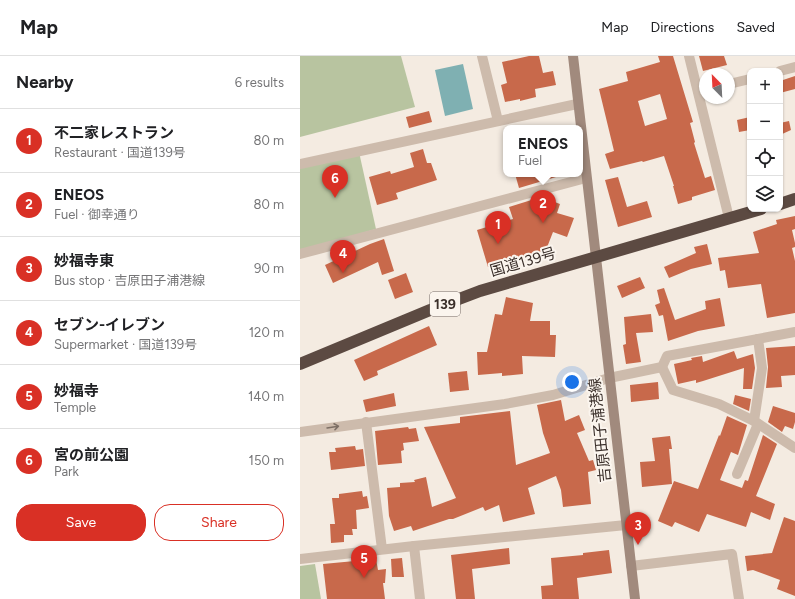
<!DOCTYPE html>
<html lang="en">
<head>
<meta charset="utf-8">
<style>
  body { margin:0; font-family:Figtree,"Noto Sans JP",sans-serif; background:#f6f6f6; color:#202124 }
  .controls { position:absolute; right:12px; top:12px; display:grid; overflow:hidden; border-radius:8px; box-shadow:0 1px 3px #0004 }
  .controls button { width:36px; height:36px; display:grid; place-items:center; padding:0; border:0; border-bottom:1px solid #e0e0e0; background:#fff; color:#202124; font:20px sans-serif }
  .compass { position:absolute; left:399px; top:12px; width:36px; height:36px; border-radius:50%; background:#fff; box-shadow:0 1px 3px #0004; rotate:336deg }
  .you { position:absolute; left:272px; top:326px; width:14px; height:14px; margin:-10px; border:3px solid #fff; border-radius:50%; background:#1a73e8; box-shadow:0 0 0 6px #1a73e833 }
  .badge { display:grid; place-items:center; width:26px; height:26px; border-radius:50%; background:#d93025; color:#fff; font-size:13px; font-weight:700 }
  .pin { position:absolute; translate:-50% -33px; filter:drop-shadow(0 1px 2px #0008) }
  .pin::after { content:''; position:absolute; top:21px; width:14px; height:12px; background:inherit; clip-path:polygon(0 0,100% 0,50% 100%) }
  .popup { position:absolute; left:203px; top:69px; width:80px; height:52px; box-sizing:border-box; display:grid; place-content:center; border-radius:8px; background:#fff; filter:drop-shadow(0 1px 3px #0005); font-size:13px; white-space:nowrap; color:#757577 }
  .popup b { font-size:15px; color:#202124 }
  .popup::after { content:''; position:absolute; left:50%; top:100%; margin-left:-8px; border:8px solid transparent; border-top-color:#fff }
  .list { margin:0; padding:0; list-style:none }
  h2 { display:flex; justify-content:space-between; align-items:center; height:52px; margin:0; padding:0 16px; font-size:17px }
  h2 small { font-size:13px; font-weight:400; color:#757577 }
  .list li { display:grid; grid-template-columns:26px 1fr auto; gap:12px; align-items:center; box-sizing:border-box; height:64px; padding:0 16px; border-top:1px solid #e0e0e0 }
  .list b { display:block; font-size:15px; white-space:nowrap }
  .list p { margin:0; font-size:13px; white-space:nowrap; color:#757577 }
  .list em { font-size:13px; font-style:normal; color:#757577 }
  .actions { display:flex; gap:8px; padding:12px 16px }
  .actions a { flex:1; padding:9px 0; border:1px solid #d93025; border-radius:16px; text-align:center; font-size:14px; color:#d93025 }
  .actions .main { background:#d93025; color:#fff }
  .icon { flex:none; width:22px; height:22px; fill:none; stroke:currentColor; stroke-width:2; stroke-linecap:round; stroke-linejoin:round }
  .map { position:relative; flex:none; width:495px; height:543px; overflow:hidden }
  header { display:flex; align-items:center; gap:24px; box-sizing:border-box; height:56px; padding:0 20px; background:#fff; border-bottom:1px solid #e0e0e0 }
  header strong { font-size:19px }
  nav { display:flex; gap:22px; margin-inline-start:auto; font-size:14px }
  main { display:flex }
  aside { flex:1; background:#fff }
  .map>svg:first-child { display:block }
</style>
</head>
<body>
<header>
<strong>Map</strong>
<nav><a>Map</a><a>Directions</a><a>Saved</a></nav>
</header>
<main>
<aside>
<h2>Nearby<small>6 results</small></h2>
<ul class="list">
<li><span class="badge">1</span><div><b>不二家レストラン</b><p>Restaurant · 国道139号</p></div><em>80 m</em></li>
<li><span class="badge">2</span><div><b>ENEOS</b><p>Fuel · 御幸通り</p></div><em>80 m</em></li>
<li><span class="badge">3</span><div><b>妙福寺東</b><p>Bus stop · 吉原田子浦港線</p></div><em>90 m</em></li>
<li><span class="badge">4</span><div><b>セブン-イレブン</b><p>Supermarket · 国道139号</p></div><em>120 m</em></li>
<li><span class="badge">5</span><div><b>妙福寺</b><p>Temple</p></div><em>140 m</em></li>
<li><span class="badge">6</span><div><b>宮の前公園</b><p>Park</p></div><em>150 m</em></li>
</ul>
<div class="actions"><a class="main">Save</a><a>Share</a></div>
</aside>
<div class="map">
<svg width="495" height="543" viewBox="0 0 495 543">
  <rect width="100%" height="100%" fill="#f4ebe1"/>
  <g fill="#b8c4a0">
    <path d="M0 0H101L115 51 0 81Z"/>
    <path d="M59 96 76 173 0 195V111Z"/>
    <path d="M15 508 21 543H0V510Z"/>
  </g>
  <path fill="#7fb0b2" d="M163 8 173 53 145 60 135 14Z"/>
  <g fill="#c8694b" fill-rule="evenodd">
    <path d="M229 0H239L243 17 253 15 256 29 235 33 236 41 220 45V43L205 46 201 29 207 27 202 6Z"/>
    <path d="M358 0H373L393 66 390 67 395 86 394 87 405 122 411 120 415 134 392 141V144L378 148 373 130H374L364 100 343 106 342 105 310 113 305 98 314 95 299 33 328 25 326 16 360 6ZM360 38 367 63 345 70 338 45Z"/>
    <path d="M399 0H424L427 9 403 15Z"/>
    <path d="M495 20V33L480 37V25Z"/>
    <path d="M129 55 132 66 109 72 106 61Z"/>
    <path d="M450 61V74L439 76 437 64Z"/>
    <path d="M489 65 491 74 480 79V67Z"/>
    <path d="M123 93 127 107H131L137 124 96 137 98 143 77 149 69 121 90 115 91 118 114 111 110 97Z"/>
    <path d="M215 118H256V121L219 132Z"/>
    <path d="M318 121 327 151 347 145 352 161 318 171 305 124Z"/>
    <path d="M241 141 260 148 257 157 274 162 267 181 253 176 246 194 188 211 177 174 213 163 209 151Z"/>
    <path d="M495 160V173L492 174 495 187V191L492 192 495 205V257L467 262 461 228 428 232 425 214 420 215 418 202 459 197 453 176 477 168 476 164Z"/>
    <path d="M84 183 94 215 82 219 78 206 33 227 25 209 70 188Z"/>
    <path d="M407 188 412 208 391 213 369 222 364 211 396 197 394 191Z"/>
    <path d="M106 217 113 236 95 243 88 224Z"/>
    <path d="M340 221 345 232 322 242 317 230Z"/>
    <path d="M364 232 375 264 406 253 405 245 420 242 425 270 398 275 368 285 363 259 359 260 355 249 360 247 357 234Z"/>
    <path d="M206 241 233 247 230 265H250V279H256L255 301 222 300 223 318 202 320V317L178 319 177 296H187L195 258 202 259Z"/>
    <path d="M351 258 353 276 336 277 341 306 326 308 323 289 326 288 324 261Z"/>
    <path d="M129 270 137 289 77 315 78 319 64 325 54 304Z"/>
    <path d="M495 290V319L481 320 482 331 466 332 468 311 466 292Z"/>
    <path d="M434 295 437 303 453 298 455 312 452 333H443L444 312 403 325 396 327V324L378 328 374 308 392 304 391 302 402 300 403 306Z"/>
    <path d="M167 315 169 334 150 336 148 317Z"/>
    <path d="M358 326 359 343 331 346 330 329Z"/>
    <path d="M94 337 96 350 66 356 63 344Z"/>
    <path d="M435 339 451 343 449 355 433 348Z"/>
    <path d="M261 344 265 365 279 359 285 374 277 377 289 405 293 404 296 414 288 416 291 448 263 451 261 434 256 420 228 432 235 458 203 466 199 449 185 455 183 451 153 463H149L113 475 111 470 94 475 89 460 87 432 100 431V427L115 426 114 424 126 421 132 451 156 442 124 371 160 367V361L210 355 216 409 250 397 243 377 237 349Z"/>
    <path d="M473 350 495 357V366L493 373 485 370 482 376 468 366Z"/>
    <path d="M427 360 447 369 438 399 431 396 420 424 442 432 445 424 448 425 463 379 477 388 456 440 475 448 470 464 451 456 446 471 407 458 399 476 375 466 372 471 358 465 374 425 398 433 419 379 420 380Z"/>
    <path d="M108 371 109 373 116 372 119 385 103 387 104 394 101 395 102 407 78 409 75 375Z"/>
    <path d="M370 380 372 393H369L372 428 342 431 340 406 355 405 352 382Z"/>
    <path d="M55 390 56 394 63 393 65 410 31 414 29 396H36L35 392Z"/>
    <path d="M62 435 63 441 67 440 69 452 56 454 57 473H52L53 479H44V486L31 487 30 468H35L32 442H39V438Z"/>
    <path d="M484 461 495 465V540L477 533 480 524 453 514 447 515 445 500 472 497Z"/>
    <path d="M209 492 210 508 172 513 175 543H156L151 499Z"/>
    <path d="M309 494 312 517 277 522 279 543H242L241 530 253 529 251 502 283 499V497Z"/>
    <path d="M102 502 104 521H92L91 503Z"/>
    <path d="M76 503 78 514 86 513 85 527H83L85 543H27L23 508Z"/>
  </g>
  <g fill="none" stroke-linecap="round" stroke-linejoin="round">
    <g stroke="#cdbbac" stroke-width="10">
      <path d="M182 0 198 65"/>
      <path d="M389 0 429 162"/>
      <path d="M480 15 495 11"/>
      <path d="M429 28 450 23"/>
      <path d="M0 108 277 48"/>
      <path d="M0 198 286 122"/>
      <path d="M362 311 373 334 419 348 454 365 495 392"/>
      <path d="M454 365 462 312 458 283"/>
      <path d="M66 366 82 493"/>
      <path d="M0 376 205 348 253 339 309 322 362 311 367 300 495 276"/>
      <path d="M437 418 458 368"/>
      <path d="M114 490 120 543"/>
      <path d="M0 503 114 490 326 469"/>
      <path d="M331 510 432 498 439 543"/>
    </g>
    <path stroke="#a18a7d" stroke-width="10" d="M273 0 335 543"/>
    <g stroke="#5c4a42" stroke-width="12">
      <path d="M480 148 495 143"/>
      <path d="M0 308 130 254 180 235 461 153"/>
    </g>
  </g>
  <defs><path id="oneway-shaft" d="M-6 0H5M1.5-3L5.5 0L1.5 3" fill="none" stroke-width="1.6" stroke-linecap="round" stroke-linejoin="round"/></defs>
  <use stroke="#7d6f65" href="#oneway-shaft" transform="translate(33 371) rotate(-9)"/>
  <g text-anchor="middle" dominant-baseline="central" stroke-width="4" stroke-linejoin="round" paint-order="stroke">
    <rect fill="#fbf5ee" stroke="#756b66" stroke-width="1" x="130" y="236" width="30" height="24" rx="3"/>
    <g font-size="14" font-weight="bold" fill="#3b302b">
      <text x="145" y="248">139</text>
    </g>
    <g font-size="15" fill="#3b302b" stroke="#fbf5ee">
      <text transform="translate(223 206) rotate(-16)">国道139号</text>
      <text transform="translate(300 374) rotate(-96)">吉原田子浦港線</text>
    </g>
  </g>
</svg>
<div class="controls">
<button>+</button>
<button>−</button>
<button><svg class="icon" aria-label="locate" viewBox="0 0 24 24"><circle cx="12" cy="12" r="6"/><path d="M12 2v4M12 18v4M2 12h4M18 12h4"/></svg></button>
<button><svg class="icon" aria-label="layers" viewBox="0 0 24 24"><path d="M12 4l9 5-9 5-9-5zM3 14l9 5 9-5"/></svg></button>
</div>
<svg class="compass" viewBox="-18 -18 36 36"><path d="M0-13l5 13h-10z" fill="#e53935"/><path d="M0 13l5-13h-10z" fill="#757577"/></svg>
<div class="you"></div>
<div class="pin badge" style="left:198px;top:188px">1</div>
<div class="pin badge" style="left:243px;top:167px">2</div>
<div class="popup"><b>ENEOS</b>Fuel</div>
<div class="pin badge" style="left:338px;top:489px">3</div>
<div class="pin badge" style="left:43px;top:217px">4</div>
<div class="pin badge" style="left:64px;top:522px">5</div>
<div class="pin badge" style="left:35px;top:142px">6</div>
</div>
</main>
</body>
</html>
